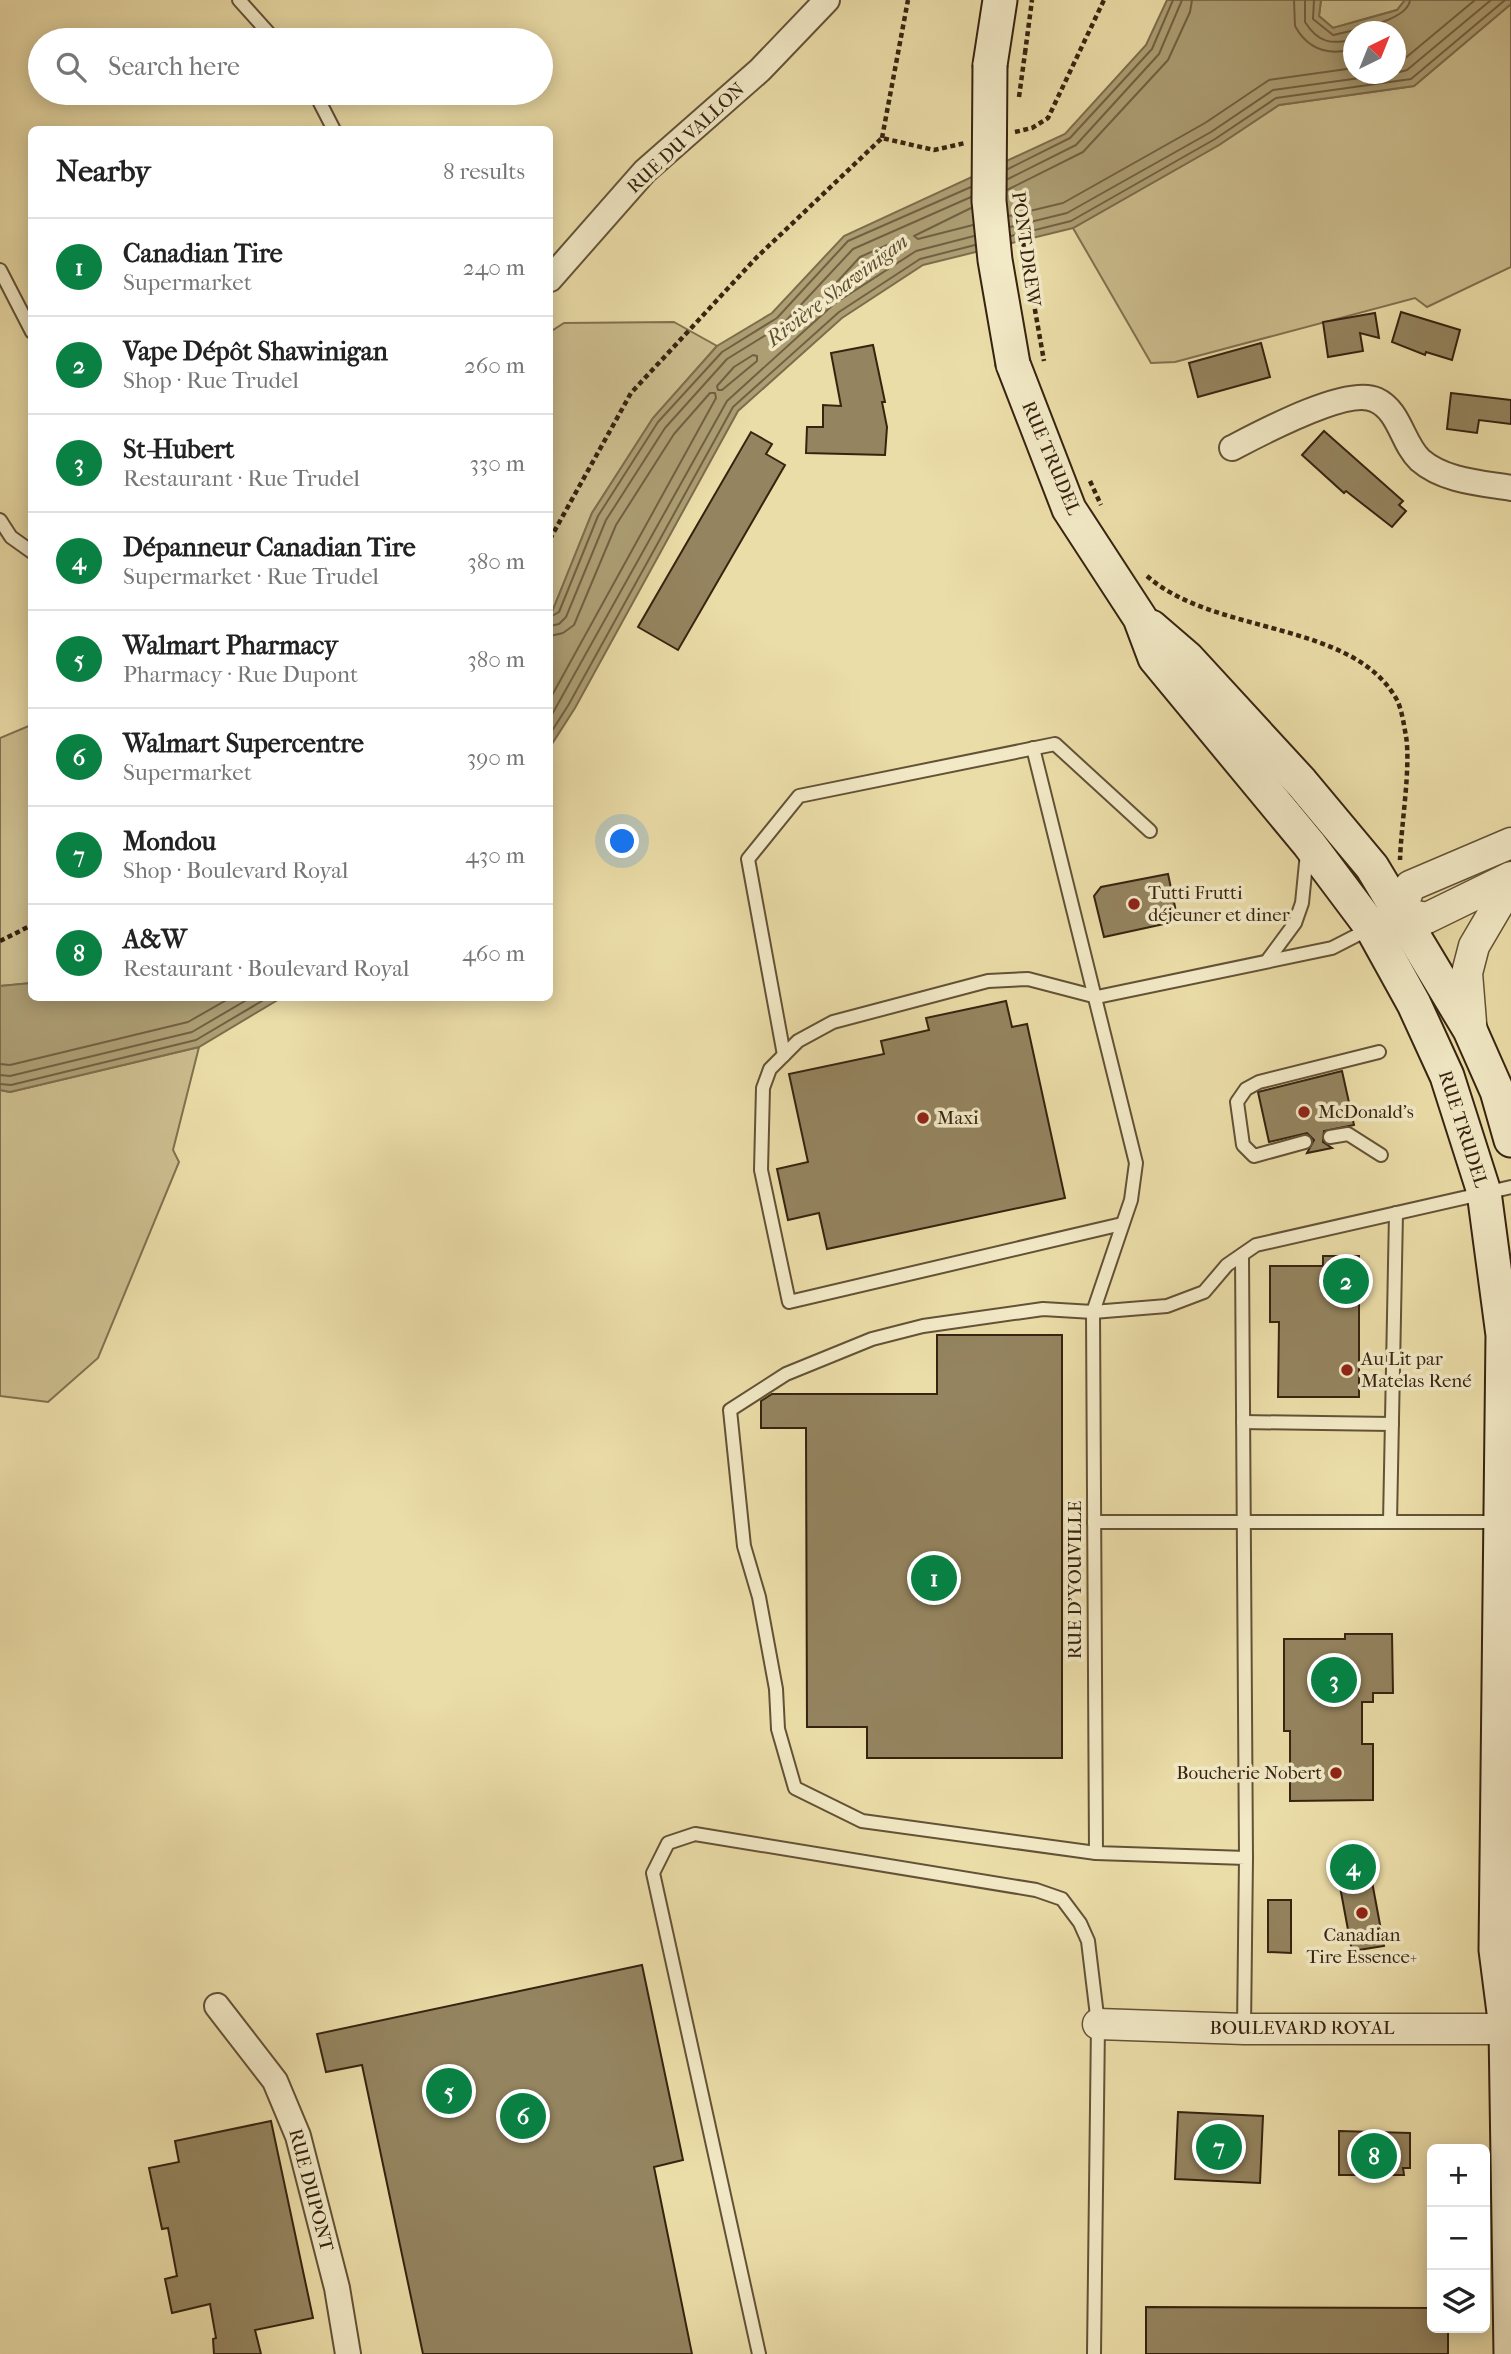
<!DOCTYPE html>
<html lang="en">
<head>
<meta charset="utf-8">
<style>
  body { margin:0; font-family:"IM FELL French Canon",serif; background:#f2f2f2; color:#222 }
  .controls { position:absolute; right:21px; bottom:21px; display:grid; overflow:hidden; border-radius:10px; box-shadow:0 4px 18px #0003 }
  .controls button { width:63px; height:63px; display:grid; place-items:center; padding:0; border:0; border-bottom:2px solid #e0e0e0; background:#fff; color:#222; font:35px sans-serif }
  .compass { position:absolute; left:1343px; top:21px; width:63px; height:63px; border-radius:50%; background:#fff; box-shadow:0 4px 18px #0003; rotate:43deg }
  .you { position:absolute; left:623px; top:842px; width:24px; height:24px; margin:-18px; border:5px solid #fff; border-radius:50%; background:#1a73e8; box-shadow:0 0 0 10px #1a73e833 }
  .badge { display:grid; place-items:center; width:46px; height:46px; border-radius:50%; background:#0b8043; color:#fff; font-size:23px; font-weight:700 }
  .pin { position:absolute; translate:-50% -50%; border:4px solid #fff; box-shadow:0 2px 7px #0006 }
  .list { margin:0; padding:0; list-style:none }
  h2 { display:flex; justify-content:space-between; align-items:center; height:91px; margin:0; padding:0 28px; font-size:30px }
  h2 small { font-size:23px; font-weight:400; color:#767676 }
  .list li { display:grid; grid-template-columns:46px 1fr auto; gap:21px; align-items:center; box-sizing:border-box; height:98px; padding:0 28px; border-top:2px solid #e0e0e0 }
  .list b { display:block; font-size:26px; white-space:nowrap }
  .list p { margin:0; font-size:23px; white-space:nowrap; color:#767676 }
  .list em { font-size:23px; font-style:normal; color:#767676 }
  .icon { flex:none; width:38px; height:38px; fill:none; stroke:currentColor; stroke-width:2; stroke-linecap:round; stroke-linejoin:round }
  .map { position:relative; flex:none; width:1511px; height:2354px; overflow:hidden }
  .search { position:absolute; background:#fff; box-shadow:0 4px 18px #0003; left:28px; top:28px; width:525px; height:77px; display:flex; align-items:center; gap:18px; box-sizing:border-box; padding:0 24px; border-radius:38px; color:#767676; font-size:26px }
  .panel { position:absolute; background:#fff; box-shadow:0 4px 18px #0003; left:28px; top:126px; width:525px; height:875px; border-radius:10px }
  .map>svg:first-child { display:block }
</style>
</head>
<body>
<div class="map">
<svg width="1511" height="2354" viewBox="0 0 1511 2354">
  <rect width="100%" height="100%" fill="#ebdda8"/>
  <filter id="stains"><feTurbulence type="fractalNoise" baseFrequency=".00286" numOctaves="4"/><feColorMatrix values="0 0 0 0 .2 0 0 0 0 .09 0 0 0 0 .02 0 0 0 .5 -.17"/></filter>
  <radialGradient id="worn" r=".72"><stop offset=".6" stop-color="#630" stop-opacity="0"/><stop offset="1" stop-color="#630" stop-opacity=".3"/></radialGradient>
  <g fill="#ccbd8e" stroke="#81704f" stroke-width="2">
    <path d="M1321 0H1405L1397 10 1333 28 1319 16Z"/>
    <path d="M1511 4V267L1427 307 1415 298 1175 362 1151 363 1073 228 1219 145 1279 105 1414 86Z"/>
    <path d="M674 322 717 346 653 418 592 513 550 617V332L564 323Z"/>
    <path d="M31 725 32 983 0 986V738Z"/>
    <path d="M199 1047 173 1150 179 1162 98 1358 48 1402 0 1396V1090L10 1092Z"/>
  </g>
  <g fill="#ad9e74" stroke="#7d6d4c" stroke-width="2" fill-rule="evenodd">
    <path d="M1167 0H1321L1319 16 1333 28 1397 10 1405 0H1511V4L1414 86 1279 105 1219 145 1073 228 923 265 842 318 738 411 575 708 550 747V617L592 513 653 418 717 346 772 313 844 236 1065 134 1146 45ZM1354 32H1396V74H1354Z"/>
    <path d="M31 983 32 998H281L199 1047 10 1092 0 1090V986Z"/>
  </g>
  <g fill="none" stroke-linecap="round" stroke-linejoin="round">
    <g stroke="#726042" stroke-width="2">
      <path d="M1294 0 1295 26C1308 50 1328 56 1354 49"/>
      <path d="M1305 0V22C1318 43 1332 45 1354 39"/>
      <path d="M1314 0 1313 19 1333 35C1353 30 1408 21 1410 0"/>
      <path d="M1396 62 1403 60 1475 0"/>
      <path d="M1396 73 1407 70 1491 0"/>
      <path d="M1008 169 1070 138 1152 49 1173 0"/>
      <path d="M1008 179 1076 145 1159 54 1182 0"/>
      <path d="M1007 190 1083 152 1168 60 1190 12 1192 0"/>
      <path d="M971 208 914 236 918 239 973 225"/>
      <path d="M1009 216 1063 203 1205 123 1269 80 1354 68"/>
      <path d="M1010 227 1067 213 1211 132 1273 90 1389 74"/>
      <path d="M1011 236 1071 221 1215 139 1276 98 1411 79 1505 0"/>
      <path d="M903 238 907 240 906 244 842 287 837 286V282L860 257Z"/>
      <path d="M753 355 757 356V361L722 390H718L717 386 734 367Z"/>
      <path d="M550 617 559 612 598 516 658 422 722 352 777 318 848 241 971 187"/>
      <path d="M550 626 559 624 566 617 606 520 665 428 727 359 782 325 853 249 971 197"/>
      <path d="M550 636 563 633 574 625 616 525 674 434 710 393H715L716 398 550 699"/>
      <path d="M550 718 727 401 834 304 916 251 974 236"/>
      <path d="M550 734 569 704 733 407 839 312 920 259 975 245"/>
      <path d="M0 1064 10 1065 188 1022 230 998"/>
      <path d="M0 1075 10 1076 192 1032 250 998"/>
      <path d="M0 1084 11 1085 196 1040 267 998"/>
    </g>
  </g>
  <g fill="#94845f" stroke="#362310" stroke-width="2">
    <path d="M1401 312 1460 330 1452 360 1426 352 1425 355 1392 342Z"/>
    <path d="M1375 313 1379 338 1360 333 1363 351 1328 357 1323 322Z"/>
    <path d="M1261 343 1270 377 1198 397 1189 363Z"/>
    <path d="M873 345 885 402H882L887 427 885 455 806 453 807 427H823V405L841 406 831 353Z"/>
    <path d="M1451 393 1511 400V424L1479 420 1477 433 1447 429Z"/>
    <path d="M1324 431 1403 501 1399 505 1406 511 1392 527 1346 491 1344 493 1302 455Z"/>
    <path d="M751 432 772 444 766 454 785 465 678 650 638 627Z"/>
    <path d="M1168 874 1178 921 1104 937 1094 896 1101 887Z"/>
    <path d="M1006 1001 1012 1027 1027 1024 1065 1198 827 1249 819 1213 788 1220 777 1169 808 1162 789 1074 884 1054 881 1041 929 1030 926 1018Z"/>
    <path d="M1342 1071 1354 1125 1324 1131 1323 1142 1332 1148 1307 1153 1314 1140 1307 1133 1269 1142 1258 1092Z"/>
    <path d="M1323 1256H1359V1397H1278L1279 1322H1270V1266H1323Z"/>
    <path d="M937 1335H1062V1758H867V1727H807L806 1428H761V1401L772 1394H937Z"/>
    <path d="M1345 1634H1392L1393 1693H1373V1702H1362V1744H1373V1800L1290 1801V1731H1284V1639H1345Z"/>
    <path d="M1367 1855 1384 1946 1352 1951 1335 1860Z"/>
    <path d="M1268 1900H1291V1953L1268 1952Z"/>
    <path d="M642 1965 683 2160 654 2167 692 2354H423L362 2065 326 2072 317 2034Z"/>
    <path d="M1178 2112 1263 2116 1260 2183 1175 2179Z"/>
    <path d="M271 2121 313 2318 255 2330 261 2354H214L213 2339 216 2338 210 2304 172 2313 165 2279 177 2276 168 2228 162 2229 149 2168 179 2162 175 2141Z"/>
    <path d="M1339 2131 1410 2133V2168H1403L1404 2175H1339Z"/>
    <path d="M1146 2307 1432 2308V2328H1448V2354H1146Z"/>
  </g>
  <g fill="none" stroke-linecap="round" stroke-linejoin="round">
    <g stroke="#635236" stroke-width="16">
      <g id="service">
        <path d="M239 0 275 40"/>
        <path d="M315 93 334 130"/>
        <path d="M0 270 32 332"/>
        <path d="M0 520 11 537 32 552"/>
        <path d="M1033 748 1136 1163 1131 1200 1093 1312 1096 1853 1246 1858 1244 2028"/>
        <path d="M1267 961 1295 923 1302 903 1307 853"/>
        <path d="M784 1055 748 859 799 796 1055 744 1150 831"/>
        <path d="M1330 1137 1348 1134 1381 1155"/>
        <path d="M1305 1142 1254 1156 1243 1145 1237 1102 1246 1089 1259 1082 1379 1052"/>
        <path d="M1122 1224 789 1302 761 1170 763 1088 770 1069 798 1041 833 1022 988 981 1028 979 1097 997 1332 948 1371 928"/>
        <path d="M1242 1255 1246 1858"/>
        <path d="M1243 1422 1392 1424"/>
        <path d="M1094 1522H1500"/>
        <path d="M1390 1522 1396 1213"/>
        <path d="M1096 1853 862 1821 795 1788 778 1729 776 1689 759 1597 744 1546 730 1410 786 1374 872 1339 923 1326 1043 1309 1093 1312 1167 1306 1204 1292 1227 1265 1256 1245 1511 1187"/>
        <path d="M759 2354 653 1873 668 1843 695 1834 1036 1890 1062 1899 1080 1923 1088 1941 1098 2024 1094 2354"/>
      </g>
    </g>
    <g stroke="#635236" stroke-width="28">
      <g id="minor">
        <path d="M550 279 645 171 760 70 827 0"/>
        <path d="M1232 448C1259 434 1348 386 1376 400 1400 411 1402 443 1420 460 1444 481 1481 483 1511 488"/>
        <path d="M217 2006 275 2081 298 2136 337 2288 348 2354"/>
      </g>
    </g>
    <g stroke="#635236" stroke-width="33">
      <g id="tertiary">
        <path d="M1400 913 1410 886 1511 843"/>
        <path d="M1383 922 1400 913 1427 918 1511 877"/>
        <path d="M1472 1035 1467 973 1474 946 1511 883"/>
        <path d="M1098 2024 1244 2029H1511"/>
      </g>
    </g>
    <g stroke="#362310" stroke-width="37">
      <g id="secondary">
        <path d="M990 65 1000 0"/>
        <path d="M1013 364 1069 509 1140 618 1155 658 1309 844 1372 928 1414 1004 1447 1076 1484 1192 1503 1335 1496 1950 1506 2028 1511 2354"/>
        <path d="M1151 627 1187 658 1301 782 1372 867 1470 1030 1497 1091 1511 1140"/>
      </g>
    </g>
    <g stroke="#362310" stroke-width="4.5" stroke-dasharray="5 3.5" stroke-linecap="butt">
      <path d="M1025 53 1032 0"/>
      <path d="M1015 132 1032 128 1048 118 1104 0"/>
      <path d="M882 138 908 0"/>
      <path d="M1090 481 1101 505"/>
      <path d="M550 539 631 393 757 257 882 138 934 150 965 143"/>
      <path d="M1147 576C1215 636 1353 620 1397 700 1402 710 1404 726 1406 736 1411 768 1401 825 1400 860"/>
      <path d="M0 941 32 925"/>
    </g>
    <use href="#service" stroke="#f2e9c6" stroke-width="12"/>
    <use href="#minor" stroke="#f2e9c6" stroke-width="24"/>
    <use href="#tertiary" stroke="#f2e9c6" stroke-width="30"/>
    <use href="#secondary" stroke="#f2e9c6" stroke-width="33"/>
    <g stroke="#362310" stroke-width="37" stroke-linecap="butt">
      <path id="secondary-bridge" d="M990 65 989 201 995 260 1013 364"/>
    </g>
    <g stroke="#362310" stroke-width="4.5" stroke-dasharray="5 3.5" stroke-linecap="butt">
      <path d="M1019 97 1025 53"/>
      <path d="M1023 242 1044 361"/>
    </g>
    <use href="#secondary-bridge" stroke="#f2e9c6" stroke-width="33"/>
  </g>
  <g fill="#8f2418" stroke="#f2e9c6" stroke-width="2.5">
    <circle cx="1134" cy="904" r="7"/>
    <circle cx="1304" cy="1112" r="7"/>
    <circle cx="923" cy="1118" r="7"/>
    <circle cx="1347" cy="1370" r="7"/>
    <circle cx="1336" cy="1773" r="7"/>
    <circle cx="1362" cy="1913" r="7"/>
  </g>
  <g text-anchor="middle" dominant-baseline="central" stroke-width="7" stroke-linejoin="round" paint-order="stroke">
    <g font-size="19" fill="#362310" stroke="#f2e9c6">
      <text transform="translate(686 138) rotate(-43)">RUE DU VALLON</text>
      <text transform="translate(1026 249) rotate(82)">PONT DREW</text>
      <text transform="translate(1051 458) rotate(67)">RUE TRUDEL</text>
      <text transform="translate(1463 1129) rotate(72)">RUE TRUDEL</text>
      <text transform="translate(1075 1580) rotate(-90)">RUE D'YOUVILLE</text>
      <text x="1302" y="2028">BOULEVARD ROYAL</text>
      <text transform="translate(311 2190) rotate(75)">RUE DUPONT</text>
    </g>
    <g font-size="19" fill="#362310" stroke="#f2e9c6" text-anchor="start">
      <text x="1148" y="893">Tutti Frutti<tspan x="1148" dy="22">déjeuner et diner</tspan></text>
      <text x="1318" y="1112">McDonald's</text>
      <text x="937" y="1118">Maxi</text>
      <text x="1361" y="1359">Au Lit par<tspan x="1361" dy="22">Matelas René</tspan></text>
      <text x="1322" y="1773" text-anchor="end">Boucherie Nobert</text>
      <text x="1362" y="1935" text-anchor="middle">Canadian<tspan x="1362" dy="22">Tire Essence+</tspan></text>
    </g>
    <g font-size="21" font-style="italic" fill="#604e33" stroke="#f2e9c6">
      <text transform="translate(837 290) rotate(-37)">Rivière Shawinigan</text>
    </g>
  </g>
  <rect width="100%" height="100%" filter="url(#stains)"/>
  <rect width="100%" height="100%" fill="url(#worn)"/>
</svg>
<div class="controls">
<button>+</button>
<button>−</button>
<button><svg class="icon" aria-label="layers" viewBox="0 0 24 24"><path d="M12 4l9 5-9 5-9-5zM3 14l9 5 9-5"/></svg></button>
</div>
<svg class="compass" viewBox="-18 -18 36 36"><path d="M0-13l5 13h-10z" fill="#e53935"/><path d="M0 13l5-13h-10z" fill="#767676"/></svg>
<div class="you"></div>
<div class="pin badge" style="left:934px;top:1578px">1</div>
<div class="pin badge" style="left:1346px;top:1281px">2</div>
<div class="pin badge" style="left:1334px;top:1680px">3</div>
<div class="pin badge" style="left:1353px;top:1867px">4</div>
<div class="pin badge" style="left:449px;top:2091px">5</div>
<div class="pin badge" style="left:523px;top:2116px">6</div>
<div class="pin badge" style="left:1219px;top:2147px">7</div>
<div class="pin badge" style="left:1374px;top:2156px">8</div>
<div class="search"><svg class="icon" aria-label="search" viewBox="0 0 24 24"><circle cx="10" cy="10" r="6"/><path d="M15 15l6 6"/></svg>Search here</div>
<section class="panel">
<h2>Nearby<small>8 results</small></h2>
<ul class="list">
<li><span class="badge">1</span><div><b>Canadian Tire</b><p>Supermarket</p></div><em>240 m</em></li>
<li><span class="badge">2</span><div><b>Vape Dépôt Shawinigan</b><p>Shop · Rue Trudel</p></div><em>260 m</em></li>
<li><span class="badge">3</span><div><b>St-Hubert</b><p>Restaurant · Rue Trudel</p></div><em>330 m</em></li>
<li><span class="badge">4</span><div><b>Dépanneur Canadian Tire</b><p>Supermarket · Rue Trudel</p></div><em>380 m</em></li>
<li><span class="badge">5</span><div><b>Walmart Pharmacy</b><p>Pharmacy · Rue Dupont</p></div><em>380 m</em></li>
<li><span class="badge">6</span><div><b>Walmart Supercentre</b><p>Supermarket</p></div><em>390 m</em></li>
<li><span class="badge">7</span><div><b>Mondou</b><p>Shop · Boulevard Royal</p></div><em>430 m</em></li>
<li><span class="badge">8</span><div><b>A&amp;W</b><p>Restaurant · Boulevard Royal</p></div><em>460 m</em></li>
</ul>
</section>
</div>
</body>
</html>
